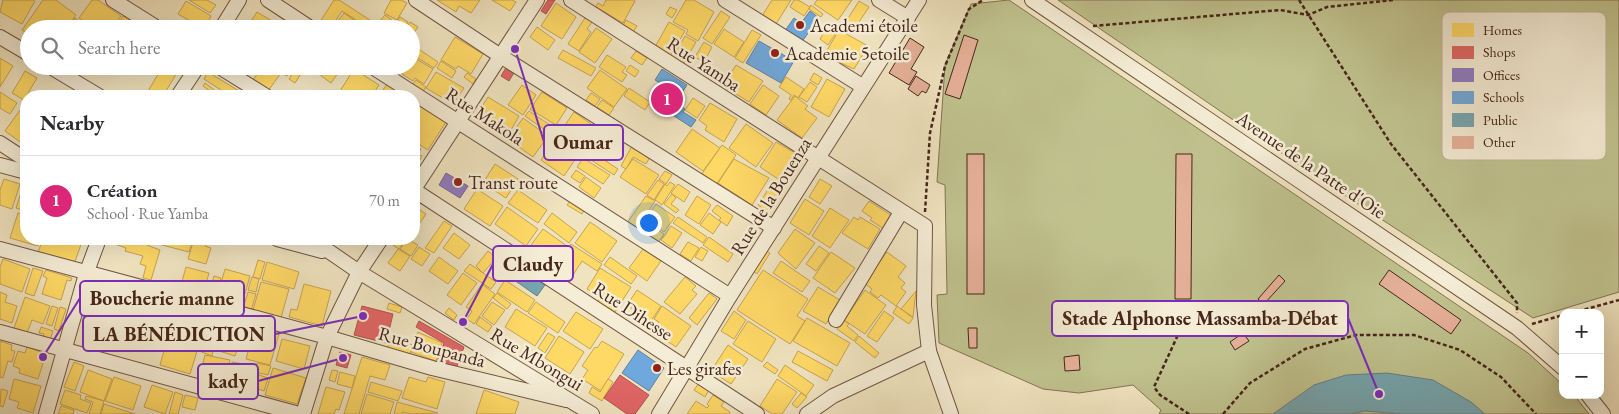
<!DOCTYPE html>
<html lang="en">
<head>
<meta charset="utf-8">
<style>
  body { margin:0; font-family:"EB Garamond",serif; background:#f7f7f7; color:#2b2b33 }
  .controls { position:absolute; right:15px; bottom:15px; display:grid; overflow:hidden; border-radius:10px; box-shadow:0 5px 20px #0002 }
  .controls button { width:45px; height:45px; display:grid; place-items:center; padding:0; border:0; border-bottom:1px solid #e1e1e2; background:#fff; color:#2b2b33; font:25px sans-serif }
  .you { position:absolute; left:648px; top:222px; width:18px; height:18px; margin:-12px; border:4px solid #fff; border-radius:50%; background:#1a73e8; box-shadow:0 0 0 8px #1a73e833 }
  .badge { display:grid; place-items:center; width:32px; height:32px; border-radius:50%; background:#db2777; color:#fff; font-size:16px; font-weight:700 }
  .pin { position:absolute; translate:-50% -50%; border:2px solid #fff; box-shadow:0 1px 5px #0006 }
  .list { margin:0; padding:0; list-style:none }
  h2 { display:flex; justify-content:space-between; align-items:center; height:65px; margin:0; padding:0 20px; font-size:21px }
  h2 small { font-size:16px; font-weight:400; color:#7c7c81 }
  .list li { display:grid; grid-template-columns:32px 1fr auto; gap:15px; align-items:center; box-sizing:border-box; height:90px; padding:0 20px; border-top:1px solid #e1e1e2 }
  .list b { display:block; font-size:19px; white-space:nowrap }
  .list p { margin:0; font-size:16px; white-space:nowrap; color:#7c7c81 }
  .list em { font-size:16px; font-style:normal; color:#7c7c81 }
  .icon { flex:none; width:28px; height:28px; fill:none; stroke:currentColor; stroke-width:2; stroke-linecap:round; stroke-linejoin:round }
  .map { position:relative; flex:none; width:1619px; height:414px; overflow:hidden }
  .search { position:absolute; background:#fff; box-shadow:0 5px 20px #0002; left:20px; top:20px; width:400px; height:55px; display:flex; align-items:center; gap:12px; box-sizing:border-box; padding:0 18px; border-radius:28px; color:#7c7c81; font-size:19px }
  .panel { position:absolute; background:#fff; box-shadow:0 5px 20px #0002; left:20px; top:90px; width:400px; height:155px; border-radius:20px }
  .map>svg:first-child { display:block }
</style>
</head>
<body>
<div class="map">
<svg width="1619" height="414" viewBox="0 0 1619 414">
  <rect width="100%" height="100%" fill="#f0e4c0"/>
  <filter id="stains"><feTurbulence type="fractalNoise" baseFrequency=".004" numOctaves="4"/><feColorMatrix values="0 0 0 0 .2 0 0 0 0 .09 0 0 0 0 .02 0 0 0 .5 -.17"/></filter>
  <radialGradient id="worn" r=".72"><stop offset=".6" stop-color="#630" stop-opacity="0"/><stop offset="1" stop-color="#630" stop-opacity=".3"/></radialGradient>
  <g fill="#c0c28e" stroke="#847454">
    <path d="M1009 0 1528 353 1563 385V395H1574L1589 414H1159L1161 410 1133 385 1079 393 1043 389 939 343 937 295 947 294 945 185 937 182 945 65 971 4Z"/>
    <path d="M1058 0H1619V292L1533 318 1315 176Z"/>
  </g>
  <g fill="#ffd966" stroke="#c8a350">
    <path d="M3 0H33L35 1 22 24 0 12Z"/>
    <path d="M43 0H56L76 15 66 29H42L35 24 29 29 28 34 22 30Z"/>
    <path d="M92 0H98L121 16 112 29H95L79 18Z"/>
    <path d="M189 0H207L216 5 210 13Z"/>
    <path d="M334 0H339L376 24 370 29 342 11 330 29H323L318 25Z"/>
    <path d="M391 0H401L407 3 397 20 384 13Z"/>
    <path d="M437 0H480L471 13 459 6 456 12Z"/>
    <path d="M492 0H512L516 2 510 11Z"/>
    <path d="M606 0H634L635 1 623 23 596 7 598 3 603 6Z"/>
    <path d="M686 0H694L714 12 698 41 686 34 688 30 673 22Z"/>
    <path d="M772 0H791L776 24 762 16Z"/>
    <path d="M794 0H798L810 7 804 16 790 7Z"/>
    <path d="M817 0H852L838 20 814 4Z"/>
    <path d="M186 1 211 16 204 29 178 14Z"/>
    <path d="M859 1 869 7 851 34 842 28Z"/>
    <path d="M556 3 576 17 562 39 541 26Z"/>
    <path d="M811 5 823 14 821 17 809 9Z"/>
    <path d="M670 7 677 10 672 18 666 14Z"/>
    <path d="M721 11 730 17 712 44 703 38Z"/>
    <path d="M257 12 280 26 278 29H246Z"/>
    <path d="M344 13 367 29H332Z"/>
    <path d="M385 15 396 23 400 17 408 22 404 29H389L379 22Z"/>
    <path d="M123 16 135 23 131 29H115Z"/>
    <path d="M75 18 90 29 68 28Z"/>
    <path d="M585 18 592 22 587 29 591 32 579 51 568 44Z"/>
    <path d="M626 20 637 26 633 32 622 27Z"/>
    <path d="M410 22 418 27 411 37V29H406Z"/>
    <path d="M669 22 685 31 670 56 655 47Z"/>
    <path d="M537 27 555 40 548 50 530 37Z"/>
    <path d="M596 28 612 39 595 63 579 52Z"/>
    <path d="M827 28 836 33 828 45 820 39Z"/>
    <path d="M724 29 744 42 734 57 714 44Z"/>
    <path d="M752 30 761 35 743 63 735 58Z"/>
    <path d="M839 30 868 46 854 69 832 59 831 62 823 57Z"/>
    <path d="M685 36 696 42 684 63 673 57Z"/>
    <path d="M455 37 483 54 471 74 458 66 456 69 441 60Z"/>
    <path d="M704 42 712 47 704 62 695 57Z"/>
    <path d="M411 44 438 62 434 68 413 55 411 57Z"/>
    <path d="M563 50 596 68 591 76 558 58Z"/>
    <path d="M636 51 647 58 642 65 631 58Z"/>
    <path d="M607 55 626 67 622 72 627 75 622 82 599 67Z"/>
    <path d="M413 57 433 69 424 84 415 78 413 81 402 74 407 66H411Z"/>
    <path d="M0 58 13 66 0 87Z"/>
    <path d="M441 61 456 71 452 78 437 68Z"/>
    <path d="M630 65 639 71 635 77 626 71Z"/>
    <path d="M736 65 763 81 749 102 723 86Z"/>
    <path d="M73 66H89L84 74Z"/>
    <path d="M163 66H181L163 96H145Z"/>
    <path d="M263 66H286L291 70 287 76 281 73 268 91 253 80Z"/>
    <path d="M308 66H343L331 83Z"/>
    <path d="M296 68 302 72 295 83 289 79Z"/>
    <path d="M354 69 379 85 372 96H341L338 94Z"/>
    <path d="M600 70 627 89 614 107 587 88Z"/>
    <path d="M25 71 37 78 24 100 12 93Z"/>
    <path d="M208 72 239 91 235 96H230L204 79Z"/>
    <path d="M436 72 464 88 453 104 426 88Z"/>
    <path d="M467 73 476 79 473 84 464 77Z"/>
    <path d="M814 73 822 78 818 85 810 80Z"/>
    <path d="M786 77 804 89 798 98 794 95 791 100 789 99 791 95 779 87Z"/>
    <path d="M827 79 845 89 829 117 811 107Z"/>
    <path d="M416 80 426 87 422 93 412 85Z"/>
    <path d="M810 82 817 87 807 102 799 97Z"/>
    <path d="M205 83 217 92 215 95 203 86Z"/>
    <path d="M387 84 406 96H379Z"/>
    <path d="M522 85 536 95 523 115 508 105Z"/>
    <path d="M763 85 779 96 766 115 750 104Z"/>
    <path d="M629 88 650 102 645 110 624 96Z"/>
    <path d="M0 92 17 103 10 114 0 108Z"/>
    <path d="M542 92 567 108 556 125 530 109Z"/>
    <path d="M591 93 600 99 595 106 586 100Z"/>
    <path d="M795 96 808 106 805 109 817 118 802 138 777 120Z"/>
    <path d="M488 97 519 116 507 137 480 120 486 111 481 108Z"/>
    <path d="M693 98 705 106 697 118 685 110Z"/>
    <path d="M602 100 614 108 609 115 597 107Z"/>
    <path d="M710 103 737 119 724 142 705 130 707 126 699 120Z"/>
    <path d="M417 104 446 122 428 150 414 141V109Z"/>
    <path d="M20 110 26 115V146L5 131Z"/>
    <path d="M529 111 556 129 552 135 525 116Z"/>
    <path d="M574 112 595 127 583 143 563 128Z"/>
    <path d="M523 118 548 136 533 157 508 139Z"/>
    <path d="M746 124 773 143 756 167 729 148Z"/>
    <path d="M692 129 720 148 703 171 676 152Z"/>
    <path d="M555 139 578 155 564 176 541 160Z"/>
    <path d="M776 142 802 157 791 174 787 171 781 181 760 167Z"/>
    <path d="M414 145 421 149 418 154 422 156 417 165 414 163Z"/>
    <path d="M722 145 736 155 716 185 701 175Z"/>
    <path d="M632 146 650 157 646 164 633 157 626 169 621 166Z"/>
    <path d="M589 150 618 169 614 175 585 156Z"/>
    <path d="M583 158 610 175 603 184 577 167Z"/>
    <path d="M633 159 659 175 646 194 620 177Z"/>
    <path d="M734 159 769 178 752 205 718 183Z"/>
    <path d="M495 164 518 179 506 198 483 183Z"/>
    <path d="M576 170 585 176 580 183 571 177Z"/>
    <path d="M665 171 672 175 666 184 659 179Z"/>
    <path d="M586 177 601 188 594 198 579 187Z"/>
    <path d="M4 179 20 184 12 209 0 205V190Z"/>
    <path d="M820 179 832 186 820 204 809 197Z"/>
    <path d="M25 180H26V211L16 208Z"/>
    <path d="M658 180 664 184 654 200 647 195Z"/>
    <path d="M775 180 784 187 780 192 771 185Z"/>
    <path d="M670 182 675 185 662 205 655 200 665 184 667 186Z"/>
    <path d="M678 184 690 192 684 202 671 193Z"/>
    <path d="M769 188 778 194 767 211 758 205Z"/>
    <path d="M477 189 503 206 490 226 464 209Z"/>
    <path d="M518 190 547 210 538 223 508 203Z"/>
    <path d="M672 194 676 198 671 204 679 210 676 213 664 204Z"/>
    <path d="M646 196 655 201 643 220 664 234 658 243 627 223Z"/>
    <path d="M697 196 711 205 699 224 685 215Z"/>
    <path d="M805 199 824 211 809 235 790 223Z"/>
    <path d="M570 201 584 210 582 214 567 205Z"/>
    <path d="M869 201 892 216 884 229 870 220 872 218 862 211Z"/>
    <path d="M656 204 675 217 664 232 646 219Z"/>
    <path d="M717 205 733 216 727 226 719 220 721 218 712 211Z"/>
    <path d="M507 207 538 229 526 246 495 224Z"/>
    <path d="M417 208 426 214 420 223 414 220Z"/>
    <path d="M830 208 849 220 830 248 812 236Z"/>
    <path d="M18 213 26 215V239H40L38 246 10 238Z"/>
    <path d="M552 213 577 232 569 243 544 224Z"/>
    <path d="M709 213 721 222 713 234 700 225Z"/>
    <path d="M678 217 707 237 703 243 673 223Z"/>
    <path d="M854 217 858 220 860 217 880 229 868 249 842 233Z"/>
    <path d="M444 221 452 226 434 253 425 248Z"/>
    <path d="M590 222 617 241 602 262 575 243Z"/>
    <path d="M671 226 682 233 672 248 661 240Z"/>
    <path d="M543 229 567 246 550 270 525 253Z"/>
    <path d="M795 229 815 243 796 269 778 253Z"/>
    <path d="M454 233 470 245 459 259 443 248Z"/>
    <path d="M709 237 733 254 728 262 703 245Z"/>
    <path d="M43 239H83L74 264 38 252Z"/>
    <path d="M116 239H149L147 245 160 250 151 280 143 278 146 266 140 264 143 256 125 251 126 248 115 244Z"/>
    <path d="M159 239H193L189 252 158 244Z"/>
    <path d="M194 239H207L205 246 211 248 206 264 188 259Z"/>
    <path d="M395 239H406L399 249 391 244Z"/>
    <path d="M407 239 418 245 411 256 400 249Z"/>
    <path d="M688 242 699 248 691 261 680 254Z"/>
    <path d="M571 244 602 264 597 271 582 261 568 283 552 272Z"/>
    <path d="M819 246 829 253 816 271 806 264Z"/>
    <path d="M419 247 430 254 422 266 411 259Z"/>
    <path d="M701 247 708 251 702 261 695 257Z"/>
    <path d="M762 248 770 253 757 274 749 268Z"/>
    <path d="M398 249 410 256 400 271 388 263Z"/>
    <path d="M643 249 661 261 647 281 629 268Z"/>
    <path d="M488 251 496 258 483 273 476 266Z"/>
    <path d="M831 252 855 268 835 293 813 278Z"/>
    <path d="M887 252 906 266 898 277 905 283 901 288 906 292 896 306 881 295 878 298 870 292 872 289 864 283Z"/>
    <path d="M439 257 458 271 448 284 429 271Z"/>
    <path d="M610 257 637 276 631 284 604 265Z"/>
    <path d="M3 259 30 269 22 292 0 284V267Z"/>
    <path d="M258 260 265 262 260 279 253 277Z"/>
    <path d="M781 261 810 281 802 292 773 273Z"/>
    <path d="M267 262 299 272 294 289 262 280Z"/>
    <path d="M470 264 496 282 491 289 464 271Z"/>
    <path d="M186 267 209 273 202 298 179 292Z"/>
    <path d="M33 268 43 271 34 296 25 293Z"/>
    <path d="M600 268 631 287 615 312 598 302 600 297 587 289Z"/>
    <path d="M225 269 250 276 244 297 219 290Z"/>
    <path d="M46 270 72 278 71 281 67 280 61 300 42 294 47 278 43 276Z"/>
    <path d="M763 270 808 299 797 316 805 321 790 344 737 310Z"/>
    <path d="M463 273 477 283 461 305 447 295Z"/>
    <path d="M214 276 221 278 217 293 241 299 239 306 208 298Z"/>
    <path d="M252 277 259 279 256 292 248 290Z"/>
    <path d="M685 277 696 286 692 290 697 294 680 314 664 302Z"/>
    <path d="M505 280 535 300 527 312 497 292Z"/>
    <path d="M261 282 289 289 281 318 253 310Z"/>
    <path d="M304 284 331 291 322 326 289 317 291 309 297 310Z"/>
    <path d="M482 284 495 294 474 324 467 319 472 311 466 307Z"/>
    <path d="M818 287 840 300 826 324 803 311Z"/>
    <path d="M637 290 661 306 647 327 637 320 640 314 627 305Z"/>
    <path d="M865 290 886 305 865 334 844 320Z"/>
    <path d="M916 291 913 317 901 309Z"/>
    <path d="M0 292 7 295 5 302 17 306 12 323 0 319Z"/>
    <path d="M248 292 256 294 251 311 243 309Z"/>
    <path d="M497 293 511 304 507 309 493 298Z"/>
    <path d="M709 293 717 299 697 325 689 318Z"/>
    <path d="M99 294 110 297 104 318 93 315Z"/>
    <path d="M25 297 50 306 43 324 32 320 27 333 14 328Z"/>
    <path d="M152 300 172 306 164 334 144 328Z"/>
    <path d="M492 302 505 310 494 325 482 316Z"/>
    <path d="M536 302 565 322 558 333 528 313Z"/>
    <path d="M389 303 402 307 400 313 387 309Z"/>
    <path d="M52 306 58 308 52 326 46 324Z"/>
    <path d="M662 306 691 326 676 347 652 331 659 322 654 319Z"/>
    <path d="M897 306 913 318 909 324 893 313Z"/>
    <path d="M60 307 66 309 59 331 54 329Z"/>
    <path d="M449 308 457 315 454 320 445 313Z"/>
    <path d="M516 309 547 328 535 346 505 327Z"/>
    <path d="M734 311 746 320 734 339 721 331Z"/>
    <path d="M884 311 894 318 877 342 867 336Z"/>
    <path d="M576 312 603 329 590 349 563 331Z"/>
    <path d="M173 315 203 323 198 343 167 335Z"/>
    <path d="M232 316 244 320 239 336 227 333Z"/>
    <path d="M480 317 492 326 488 332 476 324Z"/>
    <path d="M807 318 850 343 837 366 793 341Z"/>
    <path d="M843 320 849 324 847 326 858 335 854 341 837 329Z"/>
    <path d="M748 321 776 339 762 362 733 344Z"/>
    <path d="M41 327 53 331 50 340 43 338 44 334 39 333Z"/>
    <path d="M255 327 279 334 270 365 246 359Z"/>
    <path d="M206 329 240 341 235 356 200 345Z"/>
    <path d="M418 332 442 343 436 361 411 352Z"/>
    <path d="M548 333 555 337 545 353 538 348Z"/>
    <path d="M559 336 584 352 570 374 545 358Z"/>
    <path d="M859 336 879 353 875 358 855 342Z"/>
    <path d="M391 338 413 345 409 356 387 349Z"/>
    <path d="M282 339 310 346 304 369 276 361Z"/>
    <path d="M167 340 198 348 190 374 160 365Z"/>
    <path d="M0 341 12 345 11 350 15 351 12 362 8 361 3 378 0 377Z"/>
    <path d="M602 341 624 354 601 391 582 379 588 370 582 366 595 347 597 348Z"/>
    <path d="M728 345 748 359 731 384 711 371Z"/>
    <path d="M27 347 46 354 38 379 19 373 20 369 13 366 18 351 25 353Z"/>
    <path d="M200 347 213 351 212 356 199 351Z"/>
    <path d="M798 351 833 370 827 381 792 362Z"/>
    <path d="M205 355 230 360 224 385 199 379Z"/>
    <path d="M362 357 390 365 385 380 370 376 359 414H344Z"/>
    <path d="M74 362 84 366 75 391 64 387Z"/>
    <path d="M232 362 255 366 251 390 229 387Z"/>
    <path d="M767 362 778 370 775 374 763 366Z"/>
    <path d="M257 363 271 366 268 375 255 372Z"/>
    <path d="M785 365 814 385 806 396 778 376Z"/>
    <path d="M273 368 306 378 297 404 265 395Z"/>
    <path d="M88 370 112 379 104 401 80 392Z"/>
    <path d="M332 370 338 371 335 382 329 380Z"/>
    <path d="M340 372 355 376 352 388 337 384Z"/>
    <path d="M256 374 268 378 264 391 252 387Z"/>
    <path d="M114 377 141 386 133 410 105 401Z"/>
    <path d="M409 377 426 382 428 377 445 382 437 409 402 398Z"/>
    <path d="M14 379 41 386 33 413 17 408 19 402 9 399Z"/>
    <path d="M608 379 613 382 602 401 589 393 592 387 600 392Z"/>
    <path d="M777 379 797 392 782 414H772L760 406Z"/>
    <path d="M371 382 402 391 398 401 368 392Z"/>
    <path d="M699 383 709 390 705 397 694 390Z"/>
    <path d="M152 385 173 392 165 414 144 407Z"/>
    <path d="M326 387 345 392 339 410 336 409 334 414H318Z"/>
    <path d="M1 389 8 391 3 407 0 406Z"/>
    <path d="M65 390 81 395 80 399 91 403 87 413 60 404Z"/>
    <path d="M484 390 519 402 515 414H476Z"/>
    <path d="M175 392 183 395 178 414H169Z"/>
    <path d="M801 393 807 397 797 408 792 404Z"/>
    <path d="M367 394 394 402 390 414H361Z"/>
    <path d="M185 395 198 398 195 410 182 407Z"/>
    <path d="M713 395 724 402 721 406 730 412 729 414H687L696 401 707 408 709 406 707 404Z"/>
    <path d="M86 396 104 401 100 414H89L93 402 85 399Z"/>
    <path d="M397 402 438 413 411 414 403 412 402 414H394Z"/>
    <path d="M104 404 135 414H101Z"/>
    <path d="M61 406 74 410 73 414H58Z"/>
  </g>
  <g fill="#e06666" stroke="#b25350">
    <path d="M548 0H555L546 14 541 11Z"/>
    <path d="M507 66 515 71 509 81 501 76Z"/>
    <path d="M362 306 393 314 386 343 354 335Z"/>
    <path d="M419 321 464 347 456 369 436 364 444 343 416 327Z"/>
    <path d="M340 352 351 355 347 368 336 365Z"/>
    <path d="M620 375 649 395 635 414H627L604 398Z"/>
  </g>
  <path fill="#8e7cc3" stroke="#796291" d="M446 173 468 186 460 198 439 185Z"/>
  <g fill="#6fa8dc" stroke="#6381a2">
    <path d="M810 11 819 18 801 43 784 32 794 18 801 23Z"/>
    <path d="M759 41 794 61 781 83 746 63Z"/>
    <path d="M662 69 687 85 675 103 685 109 683 112 696 120 691 127 651 101 662 84 655 80Z"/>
    <path d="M638 350 664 368 649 391 622 373Z"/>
  </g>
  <g fill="#76a5af" stroke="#687f83">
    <path d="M514 264 545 285 537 296 507 275Z"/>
    <path d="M1387 373 1433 380 1471 402 1485 414H1401L1365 411 1351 414H1273L1314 385 1346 375Z"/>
  </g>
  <g fill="#e5b098" stroke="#47261b">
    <path d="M964 35 978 40 960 99 945 94Z"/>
    <path d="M910 38 924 47 911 69 917 72 909 85 889 73Z"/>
    <path d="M916 76 930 85 926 93 922 91 918 96 908 89Z"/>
    <rect x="967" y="154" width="17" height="140"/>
    <path d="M1176 154H1192L1191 299H1175Z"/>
    <path d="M1389 270 1461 320 1451 334 1379 284Z"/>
    <path d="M1279 275 1285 281 1264 304 1258 299Z"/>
    <path d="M968 328H977V348H969Z"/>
    <path d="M1243 333 1249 341 1235 350 1230 342Z"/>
    <path d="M1079 355 1080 370 1065 371 1064 357Z"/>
  </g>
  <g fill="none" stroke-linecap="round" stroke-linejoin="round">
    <g stroke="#715644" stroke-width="16">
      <g id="minor">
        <path d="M113 0 159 29"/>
        <path d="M268 0 312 29"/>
        <path d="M416 0 502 57 774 228"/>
        <path d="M571 0 925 226 924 305 929 351 951 414"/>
        <path d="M725 0 862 86"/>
        <path d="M879 0 908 18"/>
        <path d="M1032 0 1517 328 1563 368"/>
        <path d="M221 29 239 0"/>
        <path d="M0 37 29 54"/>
        <path d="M49 66 99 96"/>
        <path d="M218 66 266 96"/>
        <path d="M371 66 730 296"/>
        <path d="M178 96 198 66"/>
        <path d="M0 143 26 160"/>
        <path d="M0 165 26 172"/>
        <path d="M414 189 537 0"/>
        <path d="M414 190 757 414"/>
        <path d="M277 239 322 251"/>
        <path d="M311 239 359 272 592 414"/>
        <path d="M0 249 327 337 432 368 566 400"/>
        <path d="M836 320 901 212"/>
        <path d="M0 332 299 414"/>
        <path d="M1588 395 1603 414"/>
        <path d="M46 414 86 274 99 239"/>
        <path d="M303 414 327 337 359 272 381 239"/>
        <path d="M659 414 730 296 919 0"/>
        <path d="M807 414 833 396 929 351"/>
      </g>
    </g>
    <g stroke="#47261b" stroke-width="2.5" stroke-dasharray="4 2.5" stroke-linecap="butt">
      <path d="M1299 0 1391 144 1517 303V313"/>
      <path d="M1093 26 1280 10 1308 15 1327 7 1393 0"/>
      <path d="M925 212 930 133 945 66 969 9 983 0"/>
      <path d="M1159 302 1190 304 1188 313 1154 387 1160 395 1189 414"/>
      <path d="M1572 313 1619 300"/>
      <path d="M1532 324 1563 315"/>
      <path d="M1223 414 1250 383 1305 349 1356 335H1414L1460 350 1501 377 1536 414"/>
    </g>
    <use href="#minor" stroke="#f5edd6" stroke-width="14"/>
  </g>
  <g fill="#8f2418" stroke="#f5edd6" stroke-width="2">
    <circle cx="800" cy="25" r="5"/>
    <circle cx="775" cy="53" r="5"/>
    <circle cx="458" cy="182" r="5"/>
    <circle cx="657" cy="368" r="5"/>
  </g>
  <g text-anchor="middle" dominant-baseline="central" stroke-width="5" stroke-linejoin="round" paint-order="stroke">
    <g font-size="19" fill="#47261b" stroke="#f5edd6" text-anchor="start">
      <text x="810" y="25">Academi étoile</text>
      <text x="785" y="53">Academie 5etoile</text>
      <text x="468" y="182">Transt route</text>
      <text x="667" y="368">Les girafes</text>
    </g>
    <g font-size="19" fill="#47261b" stroke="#f5edd6">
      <text transform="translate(704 64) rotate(33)">Rue Yamba</text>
      <text transform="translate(485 116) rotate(33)">Rue Makola</text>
      <text transform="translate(1311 165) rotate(34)">Avenue de la Patte d'Oie</text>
      <text transform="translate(771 196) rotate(-58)">Rue de la Bouenza</text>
      <text transform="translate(633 311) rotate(33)">Rue Dihesse</text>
      <text transform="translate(432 347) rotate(15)">Rue Boupanda</text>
      <text transform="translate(537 359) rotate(31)">Rue Mbongui</text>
    </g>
  </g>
  <rect x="1442" y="12" width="164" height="148" rx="8" fill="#f5edd6" stroke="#c1b19e" stroke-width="1"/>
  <rect x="1452" y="23" width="22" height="14" fill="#ffd966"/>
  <rect x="1452" y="46" width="22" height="13" fill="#e06666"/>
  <rect x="1452" y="68" width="22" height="14" fill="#8e7cc3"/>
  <rect x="1452" y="91" width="22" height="13" fill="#6fa8dc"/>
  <rect x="1452" y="113" width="22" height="14" fill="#76a5af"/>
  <rect x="1452" y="136" width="22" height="13" fill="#e5b098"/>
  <g font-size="14" fill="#47261b">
    <text x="1483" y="35">Homes</text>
    <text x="1483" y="57">Shops</text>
    <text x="1483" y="80">Offices</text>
    <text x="1483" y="102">Schools</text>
    <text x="1483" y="125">Public</text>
    <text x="1483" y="147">Other</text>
  </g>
  <path fill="none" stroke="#7b2cbf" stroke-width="2" d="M515 49L544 142M463 322L493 264M43 357L80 298M1379 394L1348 318M363 316L275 334M343 358L258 381"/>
  <g fill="#7b2cbf" stroke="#f5edd6" stroke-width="2">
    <circle cx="515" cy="49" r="5"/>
    <circle cx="463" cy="322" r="5"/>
    <circle cx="43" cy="357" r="5"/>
    <circle cx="1379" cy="394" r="5"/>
    <circle cx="363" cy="316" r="5"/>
    <circle cx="343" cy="358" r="5"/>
  </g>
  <g fill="#f5edd6" stroke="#7b2cbf" stroke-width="2">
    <rect x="544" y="125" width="79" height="35" rx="5"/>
    <rect x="493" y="246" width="80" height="35" rx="5"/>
    <rect x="80" y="281" width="164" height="35" rx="5"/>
    <rect x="1052" y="301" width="296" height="35" rx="5"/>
    <rect x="83" y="316" width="192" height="35" rx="5"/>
    <rect x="198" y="364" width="60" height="35" rx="5"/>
  </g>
  <g font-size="20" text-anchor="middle" font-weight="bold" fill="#47261b">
    <text x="583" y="149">Oumar</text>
    <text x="533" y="271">Claudy</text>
    <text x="162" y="305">Boucherie manne</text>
    <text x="1200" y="325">Stade Alphonse Massamba-Débat</text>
    <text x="179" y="341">LA BÉNÉDICTION</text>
    <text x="228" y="388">kady</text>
  </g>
  <rect width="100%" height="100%" filter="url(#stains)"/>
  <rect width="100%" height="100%" fill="url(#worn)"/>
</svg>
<div class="controls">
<button>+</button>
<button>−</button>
</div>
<div class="you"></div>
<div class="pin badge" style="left:667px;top:99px">1</div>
<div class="search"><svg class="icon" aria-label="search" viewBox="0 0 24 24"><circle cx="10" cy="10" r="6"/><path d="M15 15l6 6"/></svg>Search here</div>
<section class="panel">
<h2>Nearby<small></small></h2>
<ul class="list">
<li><span class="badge">1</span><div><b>Création</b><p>School · Rue Yamba</p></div><em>70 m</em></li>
</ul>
</section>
</div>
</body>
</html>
